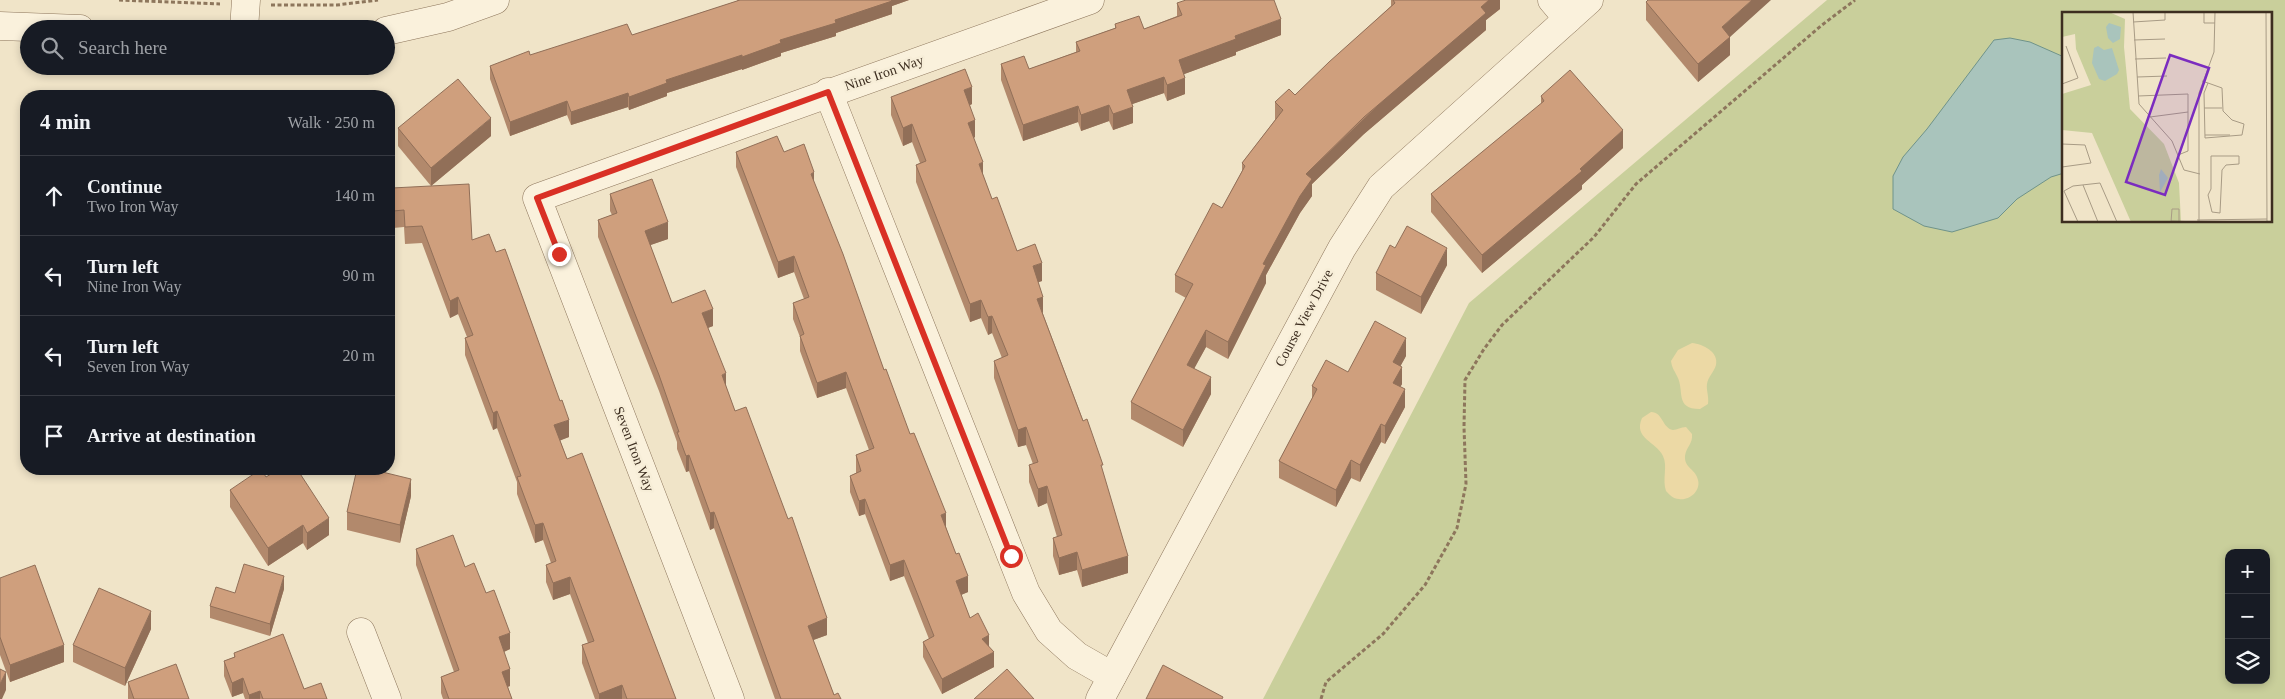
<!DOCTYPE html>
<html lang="en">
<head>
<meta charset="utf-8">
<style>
  body { margin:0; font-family:Georgia,serif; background:#20242c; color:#f1f3f6 }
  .controls { position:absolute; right:15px; bottom:15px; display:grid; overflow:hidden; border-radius:10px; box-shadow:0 2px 8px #0003 }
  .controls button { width:45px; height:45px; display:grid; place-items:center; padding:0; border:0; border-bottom:1px solid #363941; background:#171b24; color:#f1f3f6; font:25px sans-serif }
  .stop { position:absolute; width:15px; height:15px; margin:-11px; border:4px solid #d93025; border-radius:50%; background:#fff }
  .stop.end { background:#d93025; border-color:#fff; box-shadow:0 1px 5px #0008 }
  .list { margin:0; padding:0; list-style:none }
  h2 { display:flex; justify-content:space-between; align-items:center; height:65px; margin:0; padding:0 20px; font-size:21px }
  h2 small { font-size:16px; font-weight:400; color:#9ea1a6 }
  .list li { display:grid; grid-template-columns:32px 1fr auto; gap:15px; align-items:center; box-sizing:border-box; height:80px; padding:0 20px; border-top:1px solid #363941 }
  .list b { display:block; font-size:19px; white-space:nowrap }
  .list p { margin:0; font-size:16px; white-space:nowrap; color:#9ea1a6 }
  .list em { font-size:16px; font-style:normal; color:#9ea1a6 }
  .icon { flex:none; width:28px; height:28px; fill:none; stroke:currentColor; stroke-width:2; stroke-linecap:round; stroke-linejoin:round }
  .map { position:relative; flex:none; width:2285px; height:699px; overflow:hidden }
  .search { position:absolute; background:#171b24; box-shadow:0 2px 8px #0003; left:20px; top:20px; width:375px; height:55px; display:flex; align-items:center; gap:12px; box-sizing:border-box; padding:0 18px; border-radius:28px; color:#9ea1a6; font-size:19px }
  .panel { position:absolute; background:#171b24; box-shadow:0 2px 8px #0003; left:20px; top:90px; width:375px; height:385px; border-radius:20px }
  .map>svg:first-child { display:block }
</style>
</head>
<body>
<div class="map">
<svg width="2285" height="699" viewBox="0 0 2285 699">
  <rect width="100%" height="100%" fill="#f0e4c8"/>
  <path fill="#c9cf9b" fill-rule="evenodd" d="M1827 0H2285V699H1263L1469 303ZM2064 14H2271V221H2064ZM2229 553H2266V680H2229Z"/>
  <g fill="#ecd9a5">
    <path d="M1692 343C1703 344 1719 352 1716 365 1714 372 1708 377 1707 384 1706 390 1709 396 1708 404L1700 409C1674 409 1685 390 1677 376 1674 370 1672 368 1671 361L1678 350Z"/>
    <path d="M1651 412C1663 412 1662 428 1673 430 1677 430 1681 427 1686 427L1692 434C1693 444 1686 447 1685 456 1684 468 1696 469 1698 480 1701 491 1689 501 1679 499 1673 499 1670 495 1666 491 1662 479 1668 466 1663 456 1656 441 1633 439 1642 418Z"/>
  </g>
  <path fill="#a9c4bc" stroke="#6f938a" d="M2010 38 2030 42 2064 57V173L2051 177 2017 199 1998 218 1952 232 1924 226 1893 209V176L1903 157 1927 129 1994 40Z"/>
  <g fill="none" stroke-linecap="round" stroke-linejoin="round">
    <g stroke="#8d765c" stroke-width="29">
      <g id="minor">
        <path d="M1552 0 1568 19"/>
        <path d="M0 26 80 29"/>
        <path d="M244 29 246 0"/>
        <path d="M386 31 448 17 495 0"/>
        <path d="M828 92 1026 593 1049 631 1077 656 1112 676"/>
        <path d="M361 632 387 699"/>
        <path d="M730 699 537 198 1090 0"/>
        <path d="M1100 699 1342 248 1381 187 1589 0"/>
      </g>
    </g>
    <g stroke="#8d765c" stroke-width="3" stroke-dasharray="4 2.5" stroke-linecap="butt">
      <path d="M119 0 220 4"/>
      <path d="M271 5H337L378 0"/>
      <path d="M1321 699 1326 682 1383 634 1425 585 1457 528 1466 484 1464 427 1465 380 1484 349 1502 325 1594 237 1636 184 1822 25 1855 0"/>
    </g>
    <use href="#minor" stroke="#faf1dc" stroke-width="28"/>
  </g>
  <g fill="#b2896c">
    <path d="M737 0H909L892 6V14L836 33V36L781 53V56L742 70V69L667 93V96L629 110 628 107 571 125 567 115 510 136 490 79V66L530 55 632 35 737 1Z"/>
    <path d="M1391 0H1500V9L1486 20V30L1364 134 1312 184V196L1300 213 1266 275V283L1228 359 1206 347 1194 368 1211 394 1183 447 1131 419V402L1186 298 1175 292V275L1222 208 1242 171V163L1275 120V102L1295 95 1391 6Z"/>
    <path d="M1646 2 1730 37V55L1698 82 1646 20Z"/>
    <path d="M1177 3 1281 35 1236 52V55L1184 74 1185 94 1167 101 1164 93 1132 104 1133 123 1113 130 1109 121 1081 131 1078 122 1023 141 1001 80V64L1029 69 1076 52V42L1115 28V24L1144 29 1177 16Z"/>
    <path d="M1541 96 1623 148 1582 185V189L1482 273 1431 212V194L1541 104Z"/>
    <path d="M891 97 972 104 970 105 975 137 974 138 983 175 992 199 1017 251 1042 281 1038 282 1043 314 1103 473 1128 573 1082 587 1077 570 1059 575 1053 556V538L1057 537 1047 503 1038 507 1029 482V465L1033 464 1026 445 1018 447 994 378V361L1002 358 992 333 988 335 981 318 970 322 916 182V165L920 163 912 142 903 146 891 115Z"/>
    <path d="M398 128 491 136 431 186 398 146Z"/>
    <path d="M736 152H784L814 183 884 370 946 527 968 592 961 595 970 618 989 647 994 667 942 694 923 657V642L929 639 904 576 890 581 865 514 859 516 850 492V476L856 473V455L869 450 846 388 817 398 800 351V337L793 319V303L804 299 794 272 778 278 736 167Z"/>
    <path d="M392 188 472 240 496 252 569 437 560 440 567 459 676 699H595L582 663V645L588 643 570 594 553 600 546 582V565L551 563 543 540 535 543 517 494V482L497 428 493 430 465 355V338L467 337 458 314 450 318 422 243 405 244 404 227 393 228Z"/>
    <path d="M610 194 668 239 650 245 672 303 713 326 708 328 726 387 735 411 827 635 813 640 834 695 841 699H775L714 528 710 530 689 471 686 472 677 449V442L659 391 598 237V220L612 215 610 211Z"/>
    <path d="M1395 248 1447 265 1421 314 1376 290V273Z"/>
    <path d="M1406 356 1400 366 1402 384 1400 387 1405 407 1385 444 1381 442 1360 482 1351 478 1336 507 1279 478V461L1312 399V386L1348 372Z"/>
    <path d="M266 477 329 535 307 550 303 543 268 566 230 507V490Z"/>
    <path d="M411 496 400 543 347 530V512Z"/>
    <path d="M416 549 465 567 486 593 510 649 504 652 510 686 508 687 512 699H443L441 693V677L454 672 416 565Z"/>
    <path d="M0 578 64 662 10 682 0 655Z"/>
    <path d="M284 589 270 636 210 618V606L235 593Z"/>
    <path d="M151 629 125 686 73 662V645Z"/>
    <path d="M234 653 304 689 327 699H245L243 693 232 697 224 676V661L234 657Z"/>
    <path d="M128 682 189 699H128Z"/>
  </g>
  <g fill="#916f58">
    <path d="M889 0H909L892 6V14L836 33V36L781 53V56L742 70V57L780 40Z"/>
    <path d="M1489 0H1500V9L1486 20V30L1364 134 1312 184V196L1300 213 1266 275V283L1228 359V342L1263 264 1306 174 1481 7Z"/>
    <path d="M1752 0H1771L1730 37V55L1698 82V64L1722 27Z"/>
    <path d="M1281 19V35L1236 52V55L1179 76V60L1235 36Z"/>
    <path d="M742 55V69L667 93V96L629 110V97L666 80Z"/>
    <path d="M1164 77V93L1127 106V90Z"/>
    <path d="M1185 78V94L1167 101V85Z"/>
    <path d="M972 87V104L964 108V90Z"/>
    <path d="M628 93V107L571 125V112Z"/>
    <path d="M567 101V115L510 136V122Z"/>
    <path d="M1109 105V121L1081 131V115Z"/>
    <path d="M1078 106V122L1023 141V125Z"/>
    <path d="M1133 107V123L1113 130V114Z"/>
    <path d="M491 118V136L431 186V168Z"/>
    <path d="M975 120V137L968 140V123Z"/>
    <path d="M912 124V142L903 146V128Z"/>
    <path d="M1623 130V148L1582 185V189L1482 273V255Z"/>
    <path d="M983 162V180L979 164Z"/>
    <path d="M814 172V188L811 174Z"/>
    <path d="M668 222V239L645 247V231Z"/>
    <path d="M1447 248V265L1421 314V297Z"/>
    <path d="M794 256V272L778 278V262Z"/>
    <path d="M1042 263V281L1033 284V266Z"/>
    <path d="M458 297V314L450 318V301Z"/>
    <path d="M1043 297V314L1037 299Z"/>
    <path d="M981 300V318L970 322V304Z"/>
    <path d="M713 309V326L702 330V313Z"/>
    <path d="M992 316V333L988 335V317Z"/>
    <path d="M1206 330V347L1187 382V365Z"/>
    <path d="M1406 338V356L1393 380V362Z"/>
    <path d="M1402 367V384L1393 400V383Z"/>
    <path d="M846 372V388L817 398V383Z"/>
    <path d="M726 373V390L722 375Z"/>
    <path d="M1211 377V394L1183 447V430Z"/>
    <path d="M1405 389V407L1385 444V426Z"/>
    <path d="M497 411V428L493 430V413Z"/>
    <path d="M569 420V437L554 443V425Z"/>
    <path d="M1381 424V442L1360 482V465Z"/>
    <path d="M1026 427V445L1018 447V430Z"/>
    <path d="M689 455V471L686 472V456Z"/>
    <path d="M1351 460V478L1336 507V490Z"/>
    <path d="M411 479V496L400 543V525Z"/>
    <path d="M1047 486V503L1038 507V489Z"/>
    <path d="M865 499V514L859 516V501Z"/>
    <path d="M714 512V528L710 530V513Z"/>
    <path d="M946 513V529L941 515Z"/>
    <path d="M329 518V535L307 550V533Z"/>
    <path d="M543 523V540L535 543V525Z"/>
    <path d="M303 525V543L268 566V548Z"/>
    <path d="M1077 552V570L1059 575V558Z"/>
    <path d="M1128 556V573L1082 587V570Z"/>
    <path d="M904 560V576L890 581V565Z"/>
    <path d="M284 576V589L270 636V624Z"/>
    <path d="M968 576V592L956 597V581Z"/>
    <path d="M570 577V594L553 600V583Z"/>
    <path d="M151 611V629L125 686V668Z"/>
    <path d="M827 618V635L808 642V626Z"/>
    <path d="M510 633V649L499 654V637Z"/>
    <path d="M989 635V651L982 639Z"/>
    <path d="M64 645V662L10 682V665Z"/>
    <path d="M994 652V667L942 694V679Z"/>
    <path d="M510 669V686L502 688V672Z"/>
    <path d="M6 672V690L2 699H0V684Z"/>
    <path d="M243 678V693L232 697V683Z"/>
    <path d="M622 685V699H599V694Z"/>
    <path d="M260 691V699H249V695Z"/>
  </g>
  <g fill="#cf9f7d" stroke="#916f58">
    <path d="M740 0H891L892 1 835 20 836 23 780 40 781 43 742 57V55L666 80 667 83 629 97 628 93 571 112 567 101 510 122 490 66 529 51 530 55 627 24 632 35Z"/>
    <path d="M1186 0H1274L1281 19 1235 36 1236 39 1179 60 1185 78 1167 85 1164 77 1127 90 1133 107 1113 114 1109 105 1081 115 1078 106 1023 125 1001 64 1024 56 1029 69 1080 51 1076 42 1116 28 1115 24 1139 16 1144 29 1182 15 1177 3Z"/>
    <path d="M1393 0H1489L1481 7 1486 13 1364 117 1306 174 1312 179 1300 196 1263 264 1266 265 1228 342 1206 330 1187 365 1211 377 1183 430 1131 402 1193 284 1175 275 1213 203 1222 208 1245 166 1242 163 1283 110 1275 102 1289 89 1295 95 1329 62 1395 3Z"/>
    <path d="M1648 0H1752L1722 27 1730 37 1698 64 1646 2Z"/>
    <path d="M965 69 972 87 964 90 975 120 968 123 983 162 979 164 992 199 997 197 1017 251 1035 244 1042 263 1033 266 1043 297 1037 299 1083 421 1087 419 1103 465H1101L1128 556 1082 570 1077 552 1059 558 1053 538 1062 535 1047 486 1038 489 1029 465 1038 462 1026 427 1018 430 994 361 1008 355 992 316 988 317 981 300 970 304 916 165 926 161 912 124 903 128 891 97Z"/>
    <path d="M1570 70 1623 130 1580 169 1582 171 1482 255 1431 194 1544 101 1541 96Z"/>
    <path d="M458 79 491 118 431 168 398 128Z"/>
    <path d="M777 136 784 152 804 144 814 172 811 174 843 254 884 370 886 369 910 434 914 433 946 513 941 515 956 554 959 553 968 576 956 581 970 618 978 613 989 635 982 639 994 652 942 679 923 642 934 636 904 560 890 565 865 499 859 501 850 476 861 471 856 455 874 448 846 372 817 383 800 336 804 334 793 303 809 297 794 256 778 262 736 152Z"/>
    <path d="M652 179 668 222 645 231 672 303 705 290 713 309 702 313 726 373 722 375 735 411 746 407 788 519 792 517 827 618 808 626 834 695 838 693 841 699H781L714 512 710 513 689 455 686 456 677 432H679L659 375 598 220 617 213 610 194Z"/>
    <path d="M469 184 472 240 489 234 496 252 505 249 560 401 562 400 569 420 554 425 567 459 582 453 676 699H627L622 685 599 694 582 645 594 641 570 577 553 583 546 565 556 561 543 523 535 525 517 477 521 476 497 411 493 413 465 338 473 335 458 297 450 301 422 226 405 227 404 210 393 211 392 188Z"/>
    <path d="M1407 226 1447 248 1421 297 1376 273 1390 245 1395 248Z"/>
    <path d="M1375 321 1406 338 1393 362 1402 367 1393 383 1405 389 1385 426 1381 424 1360 465 1351 460 1336 490 1279 461 1317 389 1312 386 1326 360 1348 372Z"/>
    <path d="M261 469 266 477 279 469H297L329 518 307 533 303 525 268 548 230 490Z"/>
    <path d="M357 469H370L411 479 400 525 347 512Z"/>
    <path d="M453 535 465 567 474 563 486 593 494 590 510 633 499 637 510 669 502 672 512 699H449L441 677 459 670 416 549Z"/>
    <path d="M244 564 284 576 270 624 210 606 216 587 235 593Z"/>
    <path d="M35 565 64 645 10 665 0 637V578Z"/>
    <path d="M99 588 151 611 125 668 73 645Z"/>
    <path d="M283 634 304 689 321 683 327 699H263L260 691 249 695 243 678 232 683 224 661 235 657 234 653Z"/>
    <path d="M176 664 189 699H134L128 682Z"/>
    <path d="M1163 665 1223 697 1222 699H1146Z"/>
    <path d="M0 669 6 672 0 684Z"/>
    <path d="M1007 669 1034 699H974Z"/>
  </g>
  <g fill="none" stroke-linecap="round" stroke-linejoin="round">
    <path stroke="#d93025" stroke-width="6" d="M559 254 537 198 828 92 1011 556"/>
  </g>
  <g text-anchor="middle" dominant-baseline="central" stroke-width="5" stroke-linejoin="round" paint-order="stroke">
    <g font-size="14" fill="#3d2e20" stroke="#f7eed8">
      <text transform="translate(884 73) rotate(-19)">Nine Iron Way</text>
      <text transform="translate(1304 318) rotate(-62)">Course View Drive</text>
      <text transform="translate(634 449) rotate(69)">Seven Iron Way</text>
    </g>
  </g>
  <g transform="translate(2062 12)">
    <rect width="210" height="210" fill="#f0e4c8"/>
    <path d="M0 0H47L63 7 62 35 68 97 102 132 117 171 119 210H69L30 121 0 118V82L29 73 14 37 13 22 0 25Z" fill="#c9cf9b"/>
    <path d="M47 11 59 15 58 27 51 31 46 26 44 15ZM36 34 42 38 50 36 57 58 55 62 43 69 37 67 30 51 32 36ZM99 157 106 166 98 180 97 163Z" fill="#a9c4bc"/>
    <path fill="none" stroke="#a89b85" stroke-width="1" d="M71 0 77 92 110 129 122 158 138 162M142 0V11H153M204 0 205 210M209 0 210 210M71 10 103 8V0M72 28 103 27M73 47 104 46M75 65 105 64M140 69 146 71 142 81 143 126 180 123 182 112 170 108 161 99 160 76 146 71M0 72 16 66 4 34M76 84 126 82V139L116 143M142 96H160M88 105 126 100M143 123H168M0 132 23 133 29 151 0 155M149 144H177V152L164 153 160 158 158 201 150 200 146 183 149 177ZM21 173 36 210M135 208 205 207M109 209 137 210V81L152 40 153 0M16 210 2 179 11 174 38 171 55 210M109 210 110 197H117V209"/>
    <path fill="#7b2cbf" fill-opacity="0.15" stroke="#7b2cbf" stroke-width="2.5" d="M108 43 147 56 103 183 64 170Z"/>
    <rect width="210" height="210" fill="none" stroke="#3d2e20" stroke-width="2.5"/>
  </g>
</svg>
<div class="controls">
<button>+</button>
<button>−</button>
<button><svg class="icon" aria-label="layers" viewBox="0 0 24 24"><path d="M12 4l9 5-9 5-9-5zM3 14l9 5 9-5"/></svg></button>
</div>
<div class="stop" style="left:1011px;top:556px"></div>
<div class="stop end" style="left:559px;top:254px"></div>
<div class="search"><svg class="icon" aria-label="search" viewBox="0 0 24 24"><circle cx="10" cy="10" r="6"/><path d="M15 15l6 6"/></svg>Search here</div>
<section class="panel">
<h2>4 min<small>Walk · 250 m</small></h2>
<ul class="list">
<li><svg class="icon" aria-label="ahead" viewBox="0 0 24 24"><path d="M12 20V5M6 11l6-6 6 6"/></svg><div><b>Continue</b><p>Two Iron Way</p></div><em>140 m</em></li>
<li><svg class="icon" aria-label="left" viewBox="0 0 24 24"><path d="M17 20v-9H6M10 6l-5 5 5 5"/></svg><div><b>Turn left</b><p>Nine Iron Way</p></div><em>90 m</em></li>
<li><svg class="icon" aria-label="left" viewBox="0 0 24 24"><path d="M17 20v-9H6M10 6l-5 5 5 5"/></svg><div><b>Turn left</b><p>Seven Iron Way</p></div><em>20 m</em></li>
<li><svg class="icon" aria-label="arrive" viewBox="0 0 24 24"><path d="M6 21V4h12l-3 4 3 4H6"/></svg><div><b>Arrive at destination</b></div></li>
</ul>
</section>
</div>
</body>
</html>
